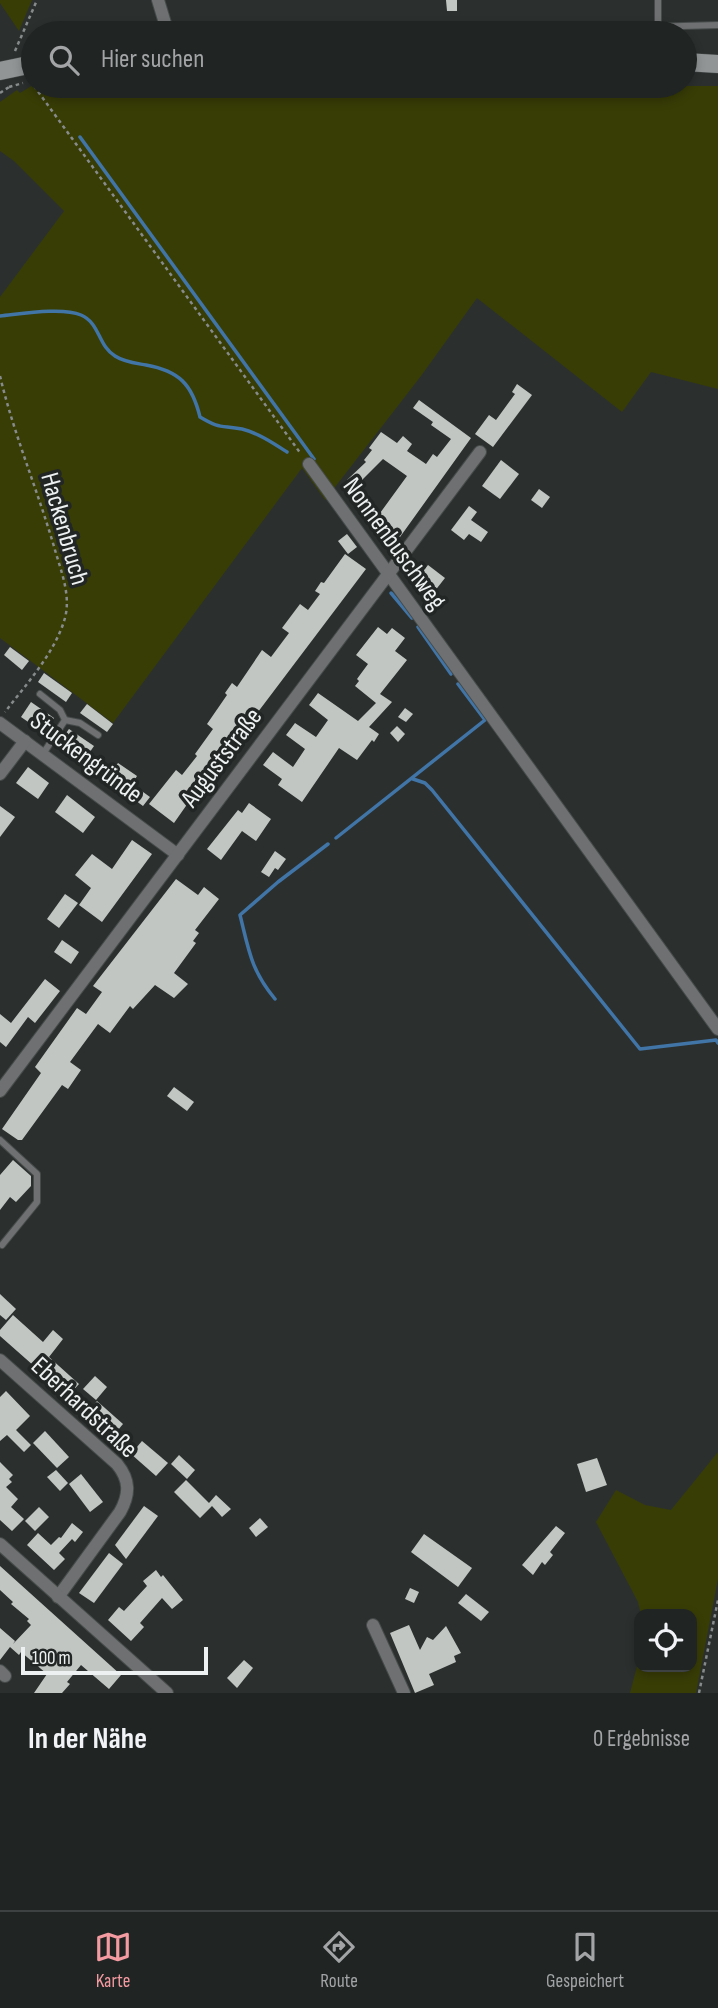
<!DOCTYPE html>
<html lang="de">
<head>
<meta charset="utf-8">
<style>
  body { margin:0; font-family:"Sofia Sans Condensed",sans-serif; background:#282c2b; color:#f1f3f6 }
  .controls { position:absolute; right:21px; bottom:21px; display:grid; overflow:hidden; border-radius:14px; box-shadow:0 4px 10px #0003 }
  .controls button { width:63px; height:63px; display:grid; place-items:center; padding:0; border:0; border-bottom:2px solid #3d4141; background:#202423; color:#f1f3f6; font:35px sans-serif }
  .scale { position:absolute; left:21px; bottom:18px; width:187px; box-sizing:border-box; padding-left:7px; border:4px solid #eef1f1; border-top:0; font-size:19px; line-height:24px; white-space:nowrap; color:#eef1f1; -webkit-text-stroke:5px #222625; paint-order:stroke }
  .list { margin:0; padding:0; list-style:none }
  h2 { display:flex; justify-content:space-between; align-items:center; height:91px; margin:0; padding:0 28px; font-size:30px }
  h2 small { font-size:23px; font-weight:400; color:#a2a4a6 }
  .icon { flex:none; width:38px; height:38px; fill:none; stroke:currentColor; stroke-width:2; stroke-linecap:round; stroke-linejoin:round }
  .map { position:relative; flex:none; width:718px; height:1693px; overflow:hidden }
  .search { position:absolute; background:#202423; box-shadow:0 4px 10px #0003; left:21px; right:21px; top:21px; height:77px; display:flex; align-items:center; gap:18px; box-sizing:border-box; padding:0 24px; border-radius:38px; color:#a2a4a6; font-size:26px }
  .sheet { height:217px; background:#202423 }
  nav { display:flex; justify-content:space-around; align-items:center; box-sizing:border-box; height:98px; border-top:2px solid #3d4141; background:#202423; font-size:19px; color:#a2a4a6 }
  nav a { display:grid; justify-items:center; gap:4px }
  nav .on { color:#f49aa1 }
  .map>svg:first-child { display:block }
</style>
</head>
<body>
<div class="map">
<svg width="718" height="1693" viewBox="0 0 718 1693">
  <rect width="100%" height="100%" fill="#2b302f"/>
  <g fill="#383d06">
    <path d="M0 0H32L19 31 0 3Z"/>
    <path d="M33 85 718 86V389L651 372 622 412 477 298 421 376 325 500 302 468 113 723 0 638V297L64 211 14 161 0 151V102L17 90 20 93Z"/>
    <path d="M718 1452V1579L696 1693H630L639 1659V1667H692V1614H641L638 1602 596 1522 616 1490 645 1505 671 1510Z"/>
  </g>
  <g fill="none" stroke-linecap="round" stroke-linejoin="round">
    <g stroke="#4175a7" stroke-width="3.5">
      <path d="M80 137 314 459"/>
      <path d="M0 316C21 314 62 307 81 315 100 323 98 346 115 356 124 362 135 363 146 365 179 371 192 384 200 417 220 429 220 425 242 429 258 433 273 443 287 452"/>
      <path d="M391 593 412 618"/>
      <path d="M418 627 451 674"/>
      <path d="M413 779 425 783 432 790 640 1049 716 1040 718 1043"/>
      <path d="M336 838 485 720 458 684"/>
      <path d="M275 999C251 970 249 951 240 915L278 882 328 844"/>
    </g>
  </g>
  <g fill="#c2c6c3">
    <path d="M446 0H457V11H447Z"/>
    <path d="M517 384 532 395 493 447 475 434 489 415 496 420 515 394 512 392Z"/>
    <path d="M419 400 471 438 400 537 375 520 407 476 383 459 354 488 347 480 366 462 364 460 372 450 369 448 381 432 397 443 403 436 412 444 407 451 426 464 433 454 437 457 451 439 431 425 433 422 413 408Z"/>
    <path d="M501 460 519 474 500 499 482 486Z"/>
    <path d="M539 489 550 497 542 508 531 500Z"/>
    <path d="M469 506 477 512 471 520 488 532 481 542 469 534 464 540 451 530Z"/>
    <path d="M347 534 357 547 348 554 338 541Z"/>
    <path d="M345 554 366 569 218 765 216 763 174 823 149 804 176 770 182 775 197 756 195 754 213 729 207 724 227 695 225 693 232 683 237 687 262 650 271 657 289 633 282 628 300 604 308 610 320 594 315 591 321 582 324 583Z"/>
    <path d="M428 565 445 578 434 592 417 579Z"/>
    <path d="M378 627 387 634 392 628 405 638 395 651 407 660 380 694 392 702 369 727 379 734 374 742 372 740 357 760 339 748 302 802 278 785 282 779 263 765 273 752 293 767 305 749 286 735 295 723 316 737 328 720 309 705 318 693 358 721 376 703 355 686 359 681 357 679 368 664 356 655Z"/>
    <path d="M10 647 29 661 22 670 4 655Z"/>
    <path d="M44 673 72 693 66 702 38 682Z"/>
    <path d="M31 702 54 718 44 733 21 717Z"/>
    <path d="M87 704 113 724 107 732 80 713Z"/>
    <path d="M405 708 413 714 406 722 398 717Z"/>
    <path d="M397 726 405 734 398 742 390 733Z"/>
    <path d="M69 729 94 746 83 762 58 744Z"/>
    <path d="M118 763 137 776 132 784 150 797 143 806 106 779Z"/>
    <path d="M28 767 49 783 38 799 16 783Z"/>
    <path d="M67 795 95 817 83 833 55 812Z"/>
    <path d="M249 803 271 819 256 841 242 831 221 860 207 849 238 810 242 813Z"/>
    <path d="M0 806 15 817 0 837Z"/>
    <path d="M132 840 152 854 102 922 79 905 91 888 75 875 92 854 112 869Z"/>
    <path d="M275 851 286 859 278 870 275 868 269 877 261 872Z"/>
    <path d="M176 879 198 895 204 887 219 899 195 930 199 933 193 941 196 943 174 973 188 984 174 998 155 985 133 1009 130 1006 110 1033 98 1024 70 1062 81 1070 68 1089 62 1085 22 1140H18L2 1129 41 1073 35 1067 77 1008 86 1014 102 992 93 986Z"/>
    <path d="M65 894 78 903 59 928 47 919Z"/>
    <path d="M62 940 79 952 71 964 54 952Z"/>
    <path d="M45 979 60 991 35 1023 28 1017 6 1047 0 1042V1014L11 1023Z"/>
    <path d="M174 1087 194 1102 187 1111 167 1096Z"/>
    <path d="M13 1160 31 1176V1186L16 1202 10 1197 0 1210V1175Z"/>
    <path d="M0 1294 16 1309 6 1320 0 1315Z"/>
    <path d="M13 1315 43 1342 53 1330 63 1339 49 1357 79 1384 68 1396 0 1336V1330Z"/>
    <path d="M95 1376 107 1387 96 1400 83 1389Z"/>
    <path d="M6 1391 30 1416 16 1430 31 1445 24 1452 7 1435 0 1441V1397Z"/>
    <path d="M97 1401 123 1424 113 1436 87 1413Z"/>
    <path d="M45 1431 69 1457 57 1468 33 1443Z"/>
    <path d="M142 1441 168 1463 156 1476 131 1454Z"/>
    <path d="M179 1455 195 1470 187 1479 171 1464Z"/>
    <path d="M597 1458 607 1485 586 1492 577 1464Z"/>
    <path d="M0 1462 13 1475 9 1479 12 1482 6 1487 18 1499 11 1507 24 1519 12 1531 0 1520Z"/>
    <path d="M56 1470 68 1483 60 1491 47 1477Z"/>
    <path d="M81 1474 103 1502 90 1512 69 1484Z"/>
    <path d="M186 1480 209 1503 216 1495 231 1509 222 1517 212 1506 200 1518 174 1492Z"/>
    <path d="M144 1506 158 1516 126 1559 115 1545Z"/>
    <path d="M39 1507 49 1517 35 1531 25 1521Z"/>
    <path d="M260 1518 268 1527 256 1537 249 1528Z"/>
    <path d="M72 1523 83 1532 75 1542 72 1539 59 1553 65 1559 54 1570 27 1545 38 1533 51 1545 59 1537 61 1538Z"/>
    <path d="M556 1526 565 1533 550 1552 553 1555 545 1565 542 1562 533 1575 522 1565Z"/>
    <path d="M424 1534 472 1568 458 1587 411 1552Z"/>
    <path d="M109 1553 123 1564 94 1603 79 1593Z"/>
    <path d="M0 1566 121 1675 109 1689 81 1665 67 1682 70 1684 62 1693H34L47 1674 21 1652 19 1655 10 1647 0 1660V1628L15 1641 13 1644 31 1625 27 1621 29 1619 11 1604 13 1602 0 1590Z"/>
    <path d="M156 1570 161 1577 163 1575 183 1600 172 1609 162 1598 140 1623 144 1627 131 1641 108 1620 119 1607 124 1611 147 1586 143 1581Z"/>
    <path d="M410 1588 419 1592 414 1603 405 1599Z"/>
    <path d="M466 1594 489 1612 481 1621 458 1603Z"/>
    <path d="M409 1625 420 1650 427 1637 433 1640 446 1626 461 1653 454 1656 456 1662 429 1674 434 1685 415 1693 390 1633Z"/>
    <path d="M244 1660 253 1668 237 1688 227 1678Z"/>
  </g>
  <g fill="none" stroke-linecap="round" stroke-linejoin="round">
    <g stroke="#464b4a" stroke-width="8">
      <g id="service">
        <path d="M658 28V0"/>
        <path d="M441 33 718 25"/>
        <path d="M40 694 60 710 65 720 43 754"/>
        <path d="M65 720 80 723 98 735"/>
        <path d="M0 1140 37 1174V1202L2 1245"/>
      </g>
    </g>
    <g stroke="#464b4a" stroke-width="14">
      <g id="minor">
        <path d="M158 0 168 33"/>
        <path d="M309 464 718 1029"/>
        <path d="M0 723 178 855"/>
        <path d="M0 774 25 741"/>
        <path d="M0 1091 480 452"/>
        <path d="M0 1360 117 1464C130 1480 130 1494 120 1512L58 1597"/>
        <path d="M0 1544 167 1693"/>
        <path d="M373 1625 404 1693"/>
        <path d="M0 1671 5 1676"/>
      </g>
    </g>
    <g stroke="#464b4a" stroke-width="19">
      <g id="secondary">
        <path d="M685 62 718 64"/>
        <path d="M0 71 33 64"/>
      </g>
    </g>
    <g stroke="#878b8b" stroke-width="2.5" stroke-dasharray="3.5 3.5" stroke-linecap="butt">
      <path d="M15 51 37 0"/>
      <path d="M34 86 301 454"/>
      <path d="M9 87 23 83"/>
      <path d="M0 93 9 87V84"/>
      <path d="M0 376C14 435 38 491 55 550 61 571 71 595 65 618 55 653 27 683 5 712"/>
      <path d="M699 1693 718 1600"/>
    </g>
    <use href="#service" stroke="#6e7071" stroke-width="6"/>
    <use href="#minor" stroke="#6e7071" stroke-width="12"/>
    <use href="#secondary" stroke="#919596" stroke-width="18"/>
  </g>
  <g text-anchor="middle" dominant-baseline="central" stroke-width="7" stroke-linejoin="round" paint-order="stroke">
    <g font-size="26" fill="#eef1f1" stroke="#222625">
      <text transform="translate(64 529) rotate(74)">Hackenbruch</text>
      <text transform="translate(394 544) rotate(54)">Nonnenbuschweg</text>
      <text transform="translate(86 758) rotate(37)">Stuckengründe</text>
      <text transform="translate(222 758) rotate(-53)">Auguststraße</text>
      <text transform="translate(84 1408) rotate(43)">Eberhardstraße</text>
    </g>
  </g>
</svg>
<div class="controls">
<button><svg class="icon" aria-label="locate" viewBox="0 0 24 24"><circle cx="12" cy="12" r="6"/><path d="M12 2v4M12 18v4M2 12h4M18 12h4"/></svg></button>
</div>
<div class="scale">100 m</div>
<div class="search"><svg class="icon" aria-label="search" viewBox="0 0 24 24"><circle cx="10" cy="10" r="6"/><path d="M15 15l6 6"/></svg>Hier suchen</div>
</div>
<section class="sheet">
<h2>In der Nähe<small>0 Ergebnisse</small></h2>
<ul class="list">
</ul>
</section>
<nav>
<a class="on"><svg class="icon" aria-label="map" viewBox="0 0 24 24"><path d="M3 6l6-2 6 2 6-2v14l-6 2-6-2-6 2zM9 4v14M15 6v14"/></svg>Karte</a>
<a><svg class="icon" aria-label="directions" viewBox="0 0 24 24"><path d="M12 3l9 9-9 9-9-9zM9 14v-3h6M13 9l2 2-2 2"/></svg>Route</a>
<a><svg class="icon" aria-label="saved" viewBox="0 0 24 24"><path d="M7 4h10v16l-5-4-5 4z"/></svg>Gespeichert</a>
</nav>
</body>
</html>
